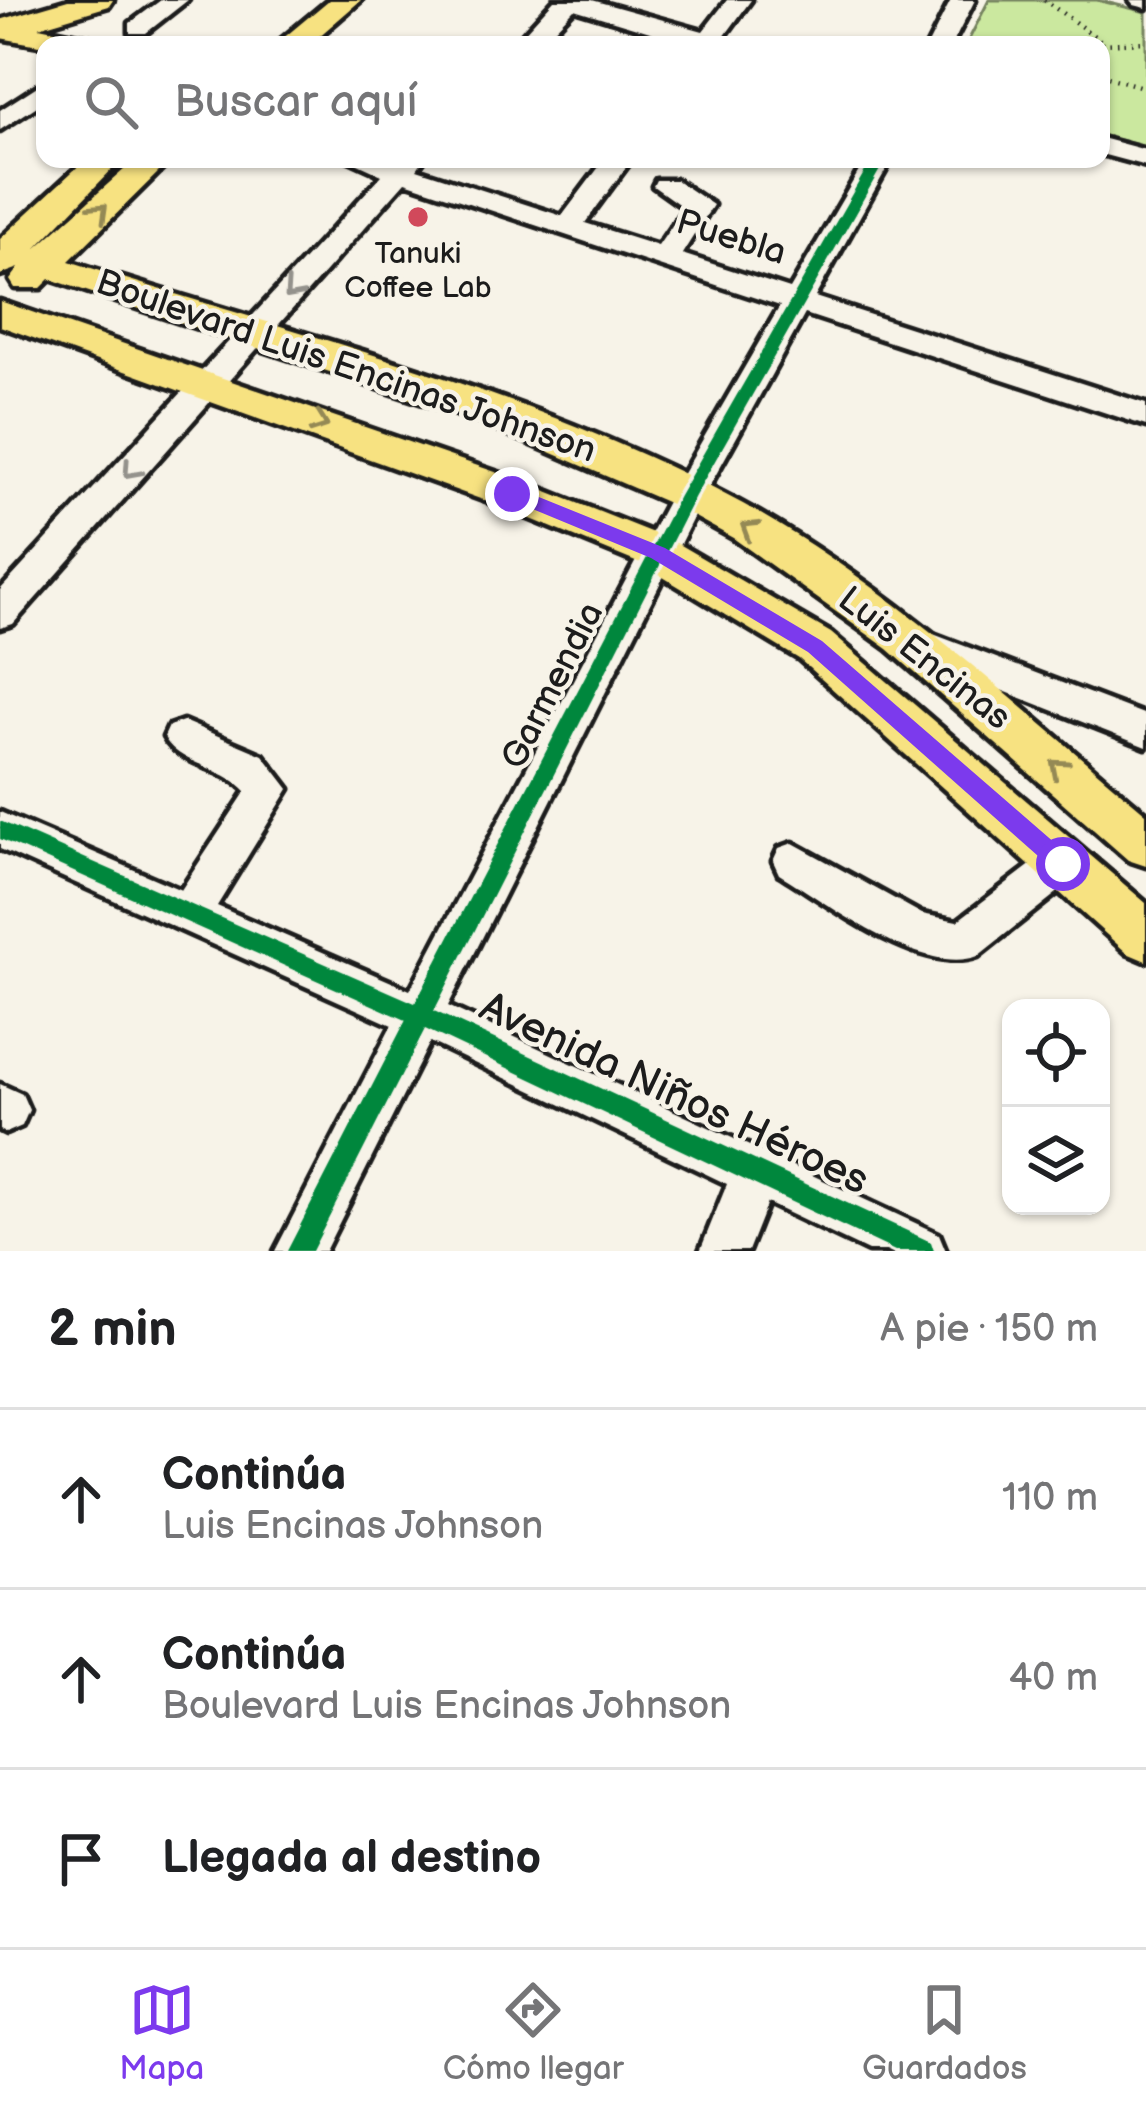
<!DOCTYPE html>
<html lang="es">
<head>
<meta charset="utf-8">
<style>
  body { margin:0; font-family:"Balsamiq Sans",sans-serif; background:#f6f6f6; color:#202124 }
  .controls { position:absolute; right:36px; bottom:36px; display:grid; overflow:hidden; border-radius:24px; box-shadow:0 3px 9px #0004 }
  .controls button { width:108px; height:108px; display:grid; place-items:center; padding:0; border:0; border-bottom:3px solid #e0e0e0; background:#fff; color:#202124; font:60px sans-serif }
  .stop { position:absolute; width:36px; height:36px; margin:-27px; border:9px solid #7c3aed; border-radius:50%; background:#fff }
  .stop.end { background:#7c3aed; border-color:#fff; box-shadow:0 3px 12px #0008 }
  .list { margin:0; padding:0; list-style:none }
  h2 { display:flex; justify-content:space-between; align-items:center; height:156px; margin:0; padding:0 48px; font-size:51px }
  h2 small { font-size:39px; font-weight:400; color:#757577 }
  .list li { display:grid; grid-template-columns:78px 1fr auto; gap:36px; align-items:center; box-sizing:border-box; height:180px; padding:0 48px; border-top:3px solid #e0e0e0 }
  .list b { display:block; font-size:45px; white-space:nowrap }
  .list p { margin:0; font-size:39px; white-space:nowrap; color:#757577 }
  .list em { font-size:39px; font-style:normal; color:#757577 }
  .icon { flex:none; width:66px; height:66px; fill:none; stroke:currentColor; stroke-width:2; stroke-linecap:round; stroke-linejoin:round }
  .map { position:relative; flex:none; width:1146px; height:1251px; overflow:hidden }
  .search { position:absolute; background:#fff; box-shadow:0 3px 9px #0004; left:36px; right:36px; top:36px; height:132px; display:flex; align-items:center; gap:30px; box-sizing:border-box; padding:0 42px; border-radius:24px; color:#757577; font-size:45px }
  .sheet { height:696px; background:#fff }
  nav { display:flex; justify-content:space-around; align-items:center; box-sizing:border-box; height:168px; border-top:3px solid #e0e0e0; background:#fff; font-size:33px; color:#757577 }
  nav a { display:grid; justify-items:center; gap:6px }
  nav .on { color:#7c3aed }
  .map>svg:first-child { display:block }
</style>
</head>
<body>
<div class="map">
<svg width="1146" height="1251" viewBox="0 0 1146 1251">
  <rect width="100%" height="100%" fill="#f7f3e8"/>
  <filter id="ink" filterUnits="userSpaceOnUse"><feTurbulence type="fractalNoise" baseFrequency=".00833" numOctaves="2"/><feDisplacementMap in="SourceGraphic" scale="24" xChannelSelector="R" yChannelSelector="G"/><feConvolveMatrix kernelMatrix="1 2 1 2 8 2 1 2 1" color-interpolation-filters="sRGB"/></filter>
  <g filter="url(#ink)">
    <path fill="#cbe89f" stroke="#74825e" stroke-width="3" d="M989 0H1097L1146 12V147L1101 135V45H966Z"/>
    <g fill="none" stroke-linecap="round" stroke-linejoin="round">
      <g stroke="#1c1c1c" stroke-width="9">
        <g id="minor">
          <path d="M161 0H188L146 33H130V23Z"/>
          <path d="M554 0H592L703 31 727 0H751L724 37 739 45H693L574 9 539 45H513Z"/>
          <path d="M951 0H975L952 45H928Z"/>
          <path d="M1130 0H1146V8L1134 5Z"/>
          <path d="M45 81V101L0 130V110Z"/>
          <path d="M1101 138 1146 150V166L1101 154Z"/>
          <path d="M347 159H424L417 169 562 216 605 159H632L585 223 658 246 684 208 653 186 656 180H676L713 205 682 254 790 289 866 159H892L815 297 1146 404V426L805 314 704 496 448 1006 939 1234 946 1251H868L767 1203 748 1251H700L727 1184 430 1042 325 1251H275L392 1025 0 849V812L181 890 246 791C225 767 178 765 164 737L169 726 183 721 263 755 289 789 217 906 410 990 670 496 780 306 405 182 13 624 0 628V590L382 175Z"/>
          <path d="M920 629 1146 715V747L907 653 902 643 907 633Z"/>
          <path d="M793 843 922 914 957 921 1049 851 1063 846 1077 851 1083 864 1077 877 978 956C922 977 826 902 779 874L773 861 779 848Z"/>
          <path d="M0 1084 22 1094 29 1110 22 1126 6 1133 0 1130Z"/>
        </g>
      </g>
      <g stroke="#1c1c1c" stroke-width="9">
        <g id="major">
          <path d="M68 0H113L109 6 39 27 98 39 102 45 45 46 0 38V20Z"/>
          <path d="M329 0H361L309 45H275Z"/>
          <path d="M86 159H122L35 249 136 159H172L69 261C296 334 551 395 759 513 900 594 1022 709 1146 813V866L1128 860 888 649 733 538 673 505 483 423 50 279 41 288H15L10 280 19 268 0 275V239Z"/>
          <path d="M0 301 527 483 673 541 831 633 1146 903V961L1127 953 799 659 643 565 497 505 0 326Z"/>
        </g>
      </g>
      <g stroke="#1c1c1c" stroke-width="4.5" stroke-dasharray="1.5 6" stroke-linecap="butt">
        <path d="M1044 0 1104 43"/>
        <path d="M1102 44 1146 42"/>
        <path d="M1101 75 1146 88"/>
      </g>
      <use href="#minor" fill="#f7f3e8" fill-rule="evenodd"/>
      <use href="#major" fill="#f7e281" fill-rule="evenodd"/>
      <g stroke="#f7f3e8" stroke-width="8">
        <path id="cycleway" d="M872 159H886L695 496 434 1011 931 1242 934 1251H895L425 1029 312 1251H287L406 1020 0 839V821L415 1003 679 496Z"/>
      </g>
      <use href="#cycleway" fill="#00873e" fill-rule="evenodd"/>
    </g>
    <defs><path id="oneway-chevron" d="M-2-3.5L2.5 0L-2 3.5" fill="none" stroke-width="1.6" stroke-linecap="round" stroke-linejoin="round" transform="scale(3)"/></defs>
    <g stroke="#948954">
      <use href="#oneway-chevron" transform="translate(100 211) rotate(-44)"/>
      <use href="#oneway-chevron" transform="translate(320 423) rotate(20)"/>
      <use href="#oneway-chevron" transform="translate(749 529) rotate(-148)"/>
      <use href="#oneway-chevron" transform="translate(1058 767) rotate(-139)"/>
    </g>
    <g stroke="#94928c">
      <use href="#oneway-chevron" transform="translate(292 291) rotate(132)"/>
      <use href="#oneway-chevron" transform="translate(131 470) rotate(132)"/>
    </g>
  </g>
  <path fill="#7c3aed" d="M506 489H519L665 548 822 641 1071 857V871H1055L808 652 651 558 506 498Z"/>
  <circle fill="#d1495b" stroke="#f7f3e8" stroke-width="4.5" cx="418" cy="217" r="12"/>
  <g text-anchor="middle" dominant-baseline="central" stroke-width="9" stroke-linejoin="round" paint-order="stroke">
    <g font-size="30" fill="#1c1c1c" stroke="#f7f3e8">
      <text x="418" y="254">Tanuki<tspan x="418" dy="34">Coffee Lab</tspan></text>
    </g>
    <g font-size="36" fill="#1c1c1c" stroke="#f7f3e8">
      <text transform="translate(731 238) rotate(17)">Puebla</text>
      <text transform="translate(346 367) rotate(19)">Boulevard Luis Encinas Johnson</text>
      <text transform="translate(924 659) rotate(38)">Luis Encinas</text>
      <text transform="translate(553 686) rotate(-63)">Garmendia</text>
    </g>
    <g font-size="42" fill="#1c1c1c" stroke="#f7f3e8">
      <text transform="translate(674 1094) rotate(25)">Avenida Niños Héroes</text>
    </g>
  </g>
</svg>
<div class="controls">
<button><svg class="icon" aria-label="locate" viewBox="0 0 24 24"><circle cx="12" cy="12" r="6"/><path d="M12 2v4M12 18v4M2 12h4M18 12h4"/></svg></button>
<button><svg class="icon" aria-label="layers" viewBox="0 0 24 24"><path d="M12 4l9 5-9 5-9-5zM3 14l9 5 9-5"/></svg></button>
</div>
<div class="stop" style="left:1063px;top:864px"></div>
<div class="stop end" style="left:512px;top:494px"></div>
<div class="search"><svg class="icon" aria-label="search" viewBox="0 0 24 24"><circle cx="10" cy="10" r="6"/><path d="M15 15l6 6"/></svg>Buscar aquí</div>
</div>
<section class="sheet">
<h2>2 min<small>A pie · 150 m</small></h2>
<ul class="list">
<li><svg class="icon" aria-label="ahead" viewBox="0 0 24 24"><path d="M12 20V5M6 11l6-6 6 6"/></svg><div><b>Continúa</b><p>Luis Encinas Johnson</p></div><em>110 m</em></li>
<li><svg class="icon" aria-label="ahead" viewBox="0 0 24 24"><path d="M12 20V5M6 11l6-6 6 6"/></svg><div><b>Continúa</b><p>Boulevard Luis Encinas Johnson</p></div><em>40 m</em></li>
<li><svg class="icon" aria-label="arrive" viewBox="0 0 24 24"><path d="M6 21V4h12l-3 4 3 4H6"/></svg><div><b>Llegada al destino</b></div></li>
</ul>
</section>
<nav>
<a class="on"><svg class="icon" aria-label="map" viewBox="0 0 24 24"><path d="M3 6l6-2 6 2 6-2v14l-6 2-6-2-6 2zM9 4v14M15 6v14"/></svg>Mapa</a>
<a><svg class="icon" aria-label="directions" viewBox="0 0 24 24"><path d="M12 3l9 9-9 9-9-9zM9 14v-3h6M13 9l2 2-2 2"/></svg>Cómo llegar</a>
<a><svg class="icon" aria-label="saved" viewBox="0 0 24 24"><path d="M7 4h10v16l-5-4-5 4z"/></svg>Guardados</a>
</nav>
</body>
</html>
